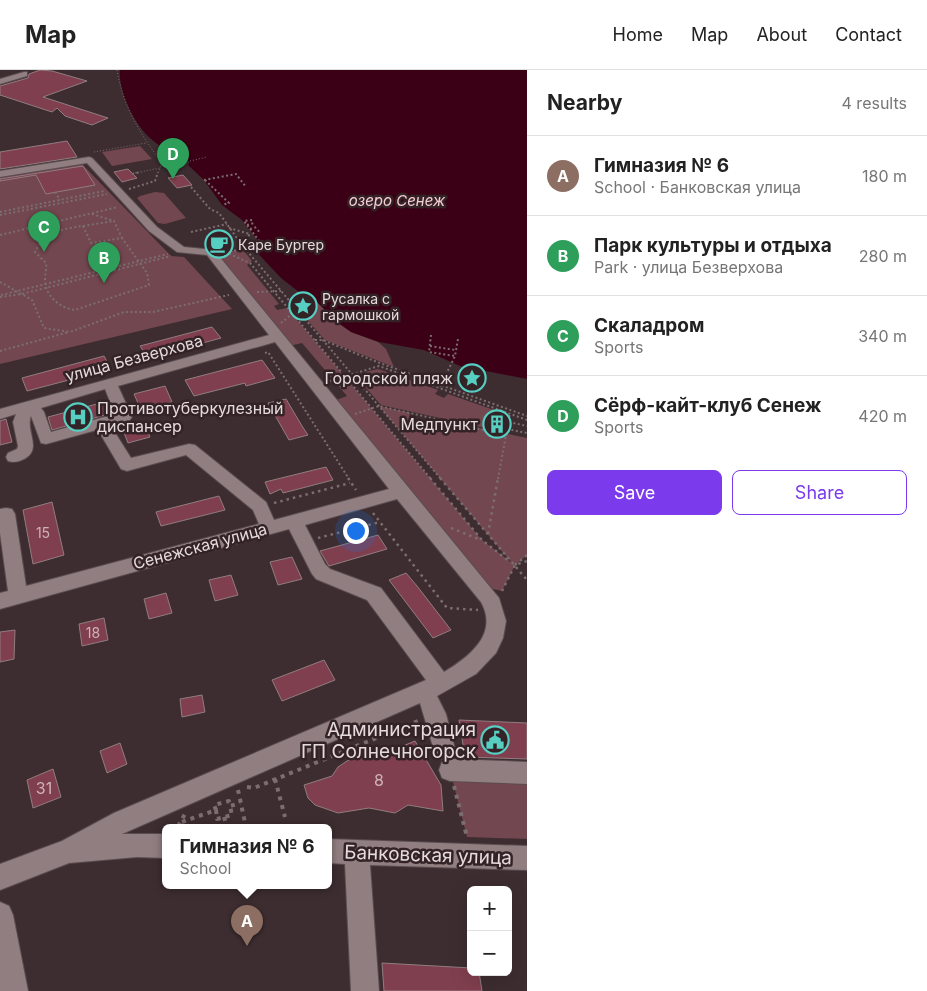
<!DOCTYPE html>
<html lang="en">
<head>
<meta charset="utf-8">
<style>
  body { margin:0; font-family:Inter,sans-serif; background:#f6f6f6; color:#222 }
  .controls { position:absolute; right:15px; bottom:15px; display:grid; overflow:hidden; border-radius:8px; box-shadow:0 5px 20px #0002 }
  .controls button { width:45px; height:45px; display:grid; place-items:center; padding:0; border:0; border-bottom:1px solid #e0e0e0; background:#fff; color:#222; font:25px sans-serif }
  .you { position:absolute; left:355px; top:460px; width:18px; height:18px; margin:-12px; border:4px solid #fff; border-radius:50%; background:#1a73e8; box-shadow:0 0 0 8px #1a73e833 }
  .badge { display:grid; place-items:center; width:32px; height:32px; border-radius:50%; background:#7c3aed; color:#fff; font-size:16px; font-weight:700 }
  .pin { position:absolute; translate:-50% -41px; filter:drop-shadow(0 1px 2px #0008) }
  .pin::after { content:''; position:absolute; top:26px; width:18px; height:15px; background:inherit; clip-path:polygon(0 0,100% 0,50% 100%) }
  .popup { position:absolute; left:162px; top:754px; width:170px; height:65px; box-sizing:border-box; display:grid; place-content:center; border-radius:8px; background:#fff; filter:drop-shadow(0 1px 4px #0005); font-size:16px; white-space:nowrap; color:#767676 }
  .popup b { font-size:19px; color:#222 }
  .popup::after { content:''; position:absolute; left:50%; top:100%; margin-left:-10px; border:10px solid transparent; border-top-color:#fff }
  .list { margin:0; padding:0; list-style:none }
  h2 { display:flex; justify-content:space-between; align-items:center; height:65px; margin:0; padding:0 20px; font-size:21px }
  h2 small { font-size:16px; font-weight:400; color:#767676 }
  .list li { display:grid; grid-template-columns:32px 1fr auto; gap:15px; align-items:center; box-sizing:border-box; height:80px; padding:0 20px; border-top:1px solid #e0e0e0 }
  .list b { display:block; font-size:19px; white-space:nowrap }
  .list p { margin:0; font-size:16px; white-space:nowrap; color:#767676 }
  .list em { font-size:16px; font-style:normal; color:#767676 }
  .actions { display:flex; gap:10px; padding:15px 20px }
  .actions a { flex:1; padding:11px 0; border:1px solid #7c3aed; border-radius:8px; text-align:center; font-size:18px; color:#7c3aed }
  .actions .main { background:#7c3aed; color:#fff }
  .map { position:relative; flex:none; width:527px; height:921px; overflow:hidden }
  header { display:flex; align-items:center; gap:30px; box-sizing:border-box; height:70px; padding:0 25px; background:#fff; border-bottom:1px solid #e0e0e0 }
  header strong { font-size:24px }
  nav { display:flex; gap:28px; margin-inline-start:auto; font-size:18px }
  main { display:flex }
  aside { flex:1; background:#fff }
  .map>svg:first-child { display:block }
</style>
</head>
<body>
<header>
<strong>Map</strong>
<nav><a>Home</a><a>Map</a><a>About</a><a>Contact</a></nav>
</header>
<main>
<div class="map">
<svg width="527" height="921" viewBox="0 0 527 921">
  <rect width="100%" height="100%" fill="#3d2d30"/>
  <g fill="#734750">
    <path d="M140 76 152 89 112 96 102 82Z"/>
    <path d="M81 93 171 186 184 187 232 239 0 294V107Z"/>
    <path d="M155 122 164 123 186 148 165 154 158 153 137 128 140 126Z"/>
    <path d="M214 181H244L252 191 247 195 279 234 274 236 277 240 287 238 482 470 512 493 379 336 410 343 409 348 445 357 447 351 527 368V485L515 495 502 521 493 519 484 513 336 330 347 326 302 273 289 276Z"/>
    <path d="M299 222 316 231 337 252 351 262 378 272 386 279 394 297 325 270 302 244 311 238Z"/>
    <path d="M378 299 438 320 435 324 444 328 448 324 494 340 490 359 381 335 360 311 370 308 365 302Z"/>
    <path d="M450 700 527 703V769L467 767Z"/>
  </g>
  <path fill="#3b0015" d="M120 0H527V309L460 296 424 280 379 272 351 262 337 252 316 231 299 222 281 208 249 174 259 172 242 150 222 135 204 110 188 95 190 92C179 86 167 81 156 73 137 60 118 24 120 0Z"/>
  <g fill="#803f4e" stroke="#907d80">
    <path d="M40 0 52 1 87 11 43 27 108 48 92 55 65 46 57 38 52 42 0 25V16L28 8 29 4Z"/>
    <path d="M67 71 77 87 0 99V82Z"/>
    <path d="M83 96 95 115 46 124 36 105 0 111V109Z"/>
    <path d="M128 99 137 108 122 112 114 102Z"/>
    <path d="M183 105 192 115 177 118 168 108Z"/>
    <path d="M212 257 221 268 148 288 140 276Z"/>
    <path d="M104 286 111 299 27 321 22 308Z"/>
    <path d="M262 290 275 308 246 316 245 313 194 326 185 310Z"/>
    <path d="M165 316 172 332 141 340 134 324Z"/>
    <path d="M286 329 302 356 308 365 289 370 268 333Z"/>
    <path d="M108 331 112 343 52 360 48 347Z"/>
    <path d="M492 347 505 349 502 362 490 359Z"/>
    <path d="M6 349 12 372 0 375V351Z"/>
    <path d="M145 355 150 367 128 373 123 360Z"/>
    <path d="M326 397 333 410 283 423 281 419 270 424 265 412Z"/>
    <path d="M219 426 225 440 161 456 156 442Z"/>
    <path d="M52 432 64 485 33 494 23 440Z"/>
    <path d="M378 465 387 479 329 496 320 481Z"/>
    <path d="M292 487 302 509 278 515 270 492Z"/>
    <path d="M406 503 417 516 451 560 433 568 389 510Z"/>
    <path d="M231 505 238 525 215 531 209 510Z"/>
    <path d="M166 523 172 543 149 549 144 529Z"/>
    <path d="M104 548 108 570 82 576 79 554Z"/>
    <path d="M15 560 14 589 0 592V562Z"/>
    <path d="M324 590 335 610 282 631 272 610Z"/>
    <path d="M202 625 205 642 182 647 180 629Z"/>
    <path d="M459 650 527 653V689L465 687Z"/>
    <path d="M415 671 441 715 443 741 408 735 395 743 369 738 338 743 315 735 308 728 304 715 332 706 338 697 347 691 371 680 398 678Z"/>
    <path d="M120 673 127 694 107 703 100 681Z"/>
    <path d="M53 699 61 727 33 738 27 710Z"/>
    <path d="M382 893 471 898V902H479L482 921H384Z"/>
  </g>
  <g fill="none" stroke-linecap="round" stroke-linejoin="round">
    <g stroke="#5a4c4f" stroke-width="2">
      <g id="minor">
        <path d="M24 2H27V6L0 14V9Z"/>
        <path d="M89 87 92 88 157 157 184 177 214 180 499 528 506 551 503 568 496 583 476 604 437 626 446 644 455 679 452 687 444 690 436 687 420 633 122 764H166V788L137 787 69 793 0 820V794L62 771 114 743 426 610 367 530 316 509 312 504 289 459 0 539V523L8 521 0 463V439L6 438 12 439 15 444 26 516 259 454 253 440 186 385 127 401 121 399 101 365 104 361 109 360 114 361 131 388 189 374 195 375 266 432 274 450 389 419 275 272 118 316 132 347 129 351 46 374 41 373 31 346C25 361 43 379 24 389 18 392 14 393 8 391L6 387 8 383 17 379 18 376 13 352 16 344 0 349V339L269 265 207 185 177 182 149 161 87 93 0 107V101ZM105 319 115 344 51 362 44 342 41 338ZM397 429 481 532C499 564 469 587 444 602L381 518 330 499 325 494 305 455Z"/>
        <path d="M450 689 527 692V714L450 711 442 708 439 700 442 692Z"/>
        <path d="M328 769 527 776V800L370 795 379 921H351L345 794 328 793Z"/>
        <path d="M0 832 9 836 13 845 28 921H0Z"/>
      </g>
    </g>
    <g stroke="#7b6d70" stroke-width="1" stroke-dasharray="1 2" stroke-linecap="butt">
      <path d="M117 0C123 36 140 64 162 93L158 103"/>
      <path d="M94 82 146 73"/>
      <path d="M190 91 207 87"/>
      <path d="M135 103 160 98"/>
    </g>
    <g stroke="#7b6d70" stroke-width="2" stroke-dasharray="2 2.5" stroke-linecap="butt">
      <path d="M132 104 141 102"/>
      <path d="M204 110 236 104 246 117"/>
      <path d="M205 110 229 133 222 135"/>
      <path d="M191 117 210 139 219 143 242 175 441 409"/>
      <path d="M129 119 155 111 158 102"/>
      <path d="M55 122 60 130"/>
      <path d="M0 142 104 121"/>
      <path d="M92 144 114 151 122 168"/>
      <path d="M0 145 107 124"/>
      <path d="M252 150 244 151 260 172 266 171"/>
      <path d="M247 155 254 153"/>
      <path d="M83 156 91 173 122 168 147 203 149 215 75 240C60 238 45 226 45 210 45 204 47 199 46 193L35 182C43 163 65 158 83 156Z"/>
      <path d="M83 156 114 151"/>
      <path d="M229 158 250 164 241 174"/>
      <path d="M250 159 257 157"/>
      <path d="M258 160 260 164"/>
      <path d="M191 162 227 154"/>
      <path d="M0 165 118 137"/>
      <path d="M225 181 246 180"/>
      <path d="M225 182 250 193 431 409"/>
      <path d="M0 212 32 230 44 258 70 262 124 242H153L229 225"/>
      <path d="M257 222 281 221"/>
      <path d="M1 225 168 184"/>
      <path d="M0 227 22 224 171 186"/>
      <path d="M281 253 297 240"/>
      <path d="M431 265 429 282 455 286 458 269"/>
      <path d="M315 270H323L377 292 527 346"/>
      <path d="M430 276 455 280"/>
      <path d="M0 281 69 262"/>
      <path d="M265 283 268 282 349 409"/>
      <path d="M330 311 379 296 527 350"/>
      <path d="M440 317 455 286"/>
      <path d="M355 344 379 336 506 365"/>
      <path d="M509 352 527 356"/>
      <path d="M507 359 527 363"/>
      <path d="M498 409 510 343"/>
    </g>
    <g stroke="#7b6d70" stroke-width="2.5" stroke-dasharray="2.5 4" stroke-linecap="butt">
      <path d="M348 408 356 420"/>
      <path d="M430 408 482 470 510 492"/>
      <path d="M440 408 527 510"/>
      <path d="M274 433 350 413"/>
      <path d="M373 443 447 538 478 540"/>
      <path d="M451 458 481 470"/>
      <path d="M488 464 498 408"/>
      <path d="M318 468 380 452"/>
      <path d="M515 495 527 485"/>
      <path d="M502 521 515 495 527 491"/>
    </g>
    <g stroke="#7b6d70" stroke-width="4" stroke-dasharray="4 5" stroke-linecap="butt">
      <path d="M275 709 285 747"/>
      <path d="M454 716 467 767"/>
      <path d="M247 717 254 718 418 651"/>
      <path d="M238 720 246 757"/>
      <path d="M216 740 214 735 229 731 230 736 240 733"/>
      <path d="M224 747 227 757"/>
      <path d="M182 752 216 740 217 749 232 745 230 736"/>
      <path d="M178 756 185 744"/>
    </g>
    <use href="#minor" fill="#917e81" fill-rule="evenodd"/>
  </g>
  <defs>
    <g id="cafe-ring" transform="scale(1.4375)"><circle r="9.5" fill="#332326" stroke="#57cec2" stroke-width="1.5"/><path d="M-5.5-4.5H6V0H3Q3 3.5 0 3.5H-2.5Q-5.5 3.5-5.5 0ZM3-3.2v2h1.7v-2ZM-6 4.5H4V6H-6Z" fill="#57cec2"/></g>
    <g id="sight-ring" transform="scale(1.4375)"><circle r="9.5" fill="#332326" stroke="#57cec2" stroke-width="1.5"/><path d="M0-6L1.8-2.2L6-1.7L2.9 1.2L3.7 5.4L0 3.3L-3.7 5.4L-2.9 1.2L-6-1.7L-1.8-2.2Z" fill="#57cec2"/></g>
    <g id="hospital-ring" transform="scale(1.4375)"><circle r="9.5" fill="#332326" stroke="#57cec2" stroke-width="1.5"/><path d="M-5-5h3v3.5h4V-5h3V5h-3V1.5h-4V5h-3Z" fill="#57cec2"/></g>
    <g id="building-ring" transform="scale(1.4375)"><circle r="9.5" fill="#332326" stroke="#57cec2" stroke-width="1.5"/><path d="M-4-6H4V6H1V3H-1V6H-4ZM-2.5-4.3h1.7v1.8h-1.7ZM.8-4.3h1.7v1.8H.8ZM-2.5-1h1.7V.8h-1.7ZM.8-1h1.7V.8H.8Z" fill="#57cec2"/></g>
    <g id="civic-ring" transform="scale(1.4375)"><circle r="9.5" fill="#332326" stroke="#57cec2" stroke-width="1.5"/><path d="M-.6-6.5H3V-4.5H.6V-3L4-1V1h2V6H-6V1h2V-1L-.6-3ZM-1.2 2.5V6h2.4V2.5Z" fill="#57cec2"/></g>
  </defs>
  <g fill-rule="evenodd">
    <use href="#cafe-ring" x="219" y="174"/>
    <use href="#sight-ring" x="303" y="236"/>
    <use href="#sight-ring" x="472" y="308"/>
    <use href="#hospital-ring" x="78" y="347"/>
    <use href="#building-ring" x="497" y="354"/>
    <use href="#civic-ring" x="495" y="670"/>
  </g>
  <g text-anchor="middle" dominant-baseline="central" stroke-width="5" stroke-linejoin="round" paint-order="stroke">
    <g font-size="14" fill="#e5dadc" stroke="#332326" text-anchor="start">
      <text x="238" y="174">Каре Бургер</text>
      <text x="322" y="228">Русалка с<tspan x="322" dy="16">гармошкой</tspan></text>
    </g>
    <g font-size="14" fill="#ccb3b8">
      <text x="43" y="462">15</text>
      <text x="93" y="562">18</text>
    </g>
    <g font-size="15" font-style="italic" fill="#f7cdd4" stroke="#332326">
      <text x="397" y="130">озеро Сенеж</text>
    </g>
    <g font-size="16" fill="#e5dadc" stroke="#332326">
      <text transform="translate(134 288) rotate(-15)">улица Безверхова</text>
      <text transform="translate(200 476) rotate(-15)">Сенежская улица</text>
    </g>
    <g font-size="16" fill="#e5dadc" stroke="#332326" text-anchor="end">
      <text x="453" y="308">Городской пляж</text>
      <text x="97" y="338" text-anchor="start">Противотуберкулезный<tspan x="97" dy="18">диспансер</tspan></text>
      <text x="478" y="354">Медпункт</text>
    </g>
    <g font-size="16" fill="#ccb3b8">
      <text x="379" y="710">8</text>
      <text x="44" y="718">31</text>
    </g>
    <g font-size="19" fill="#e5dadc" stroke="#332326" text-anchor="end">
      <text x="476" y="659">Администрация<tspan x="476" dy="22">ГП Солнечногорск</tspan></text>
    </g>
    <g font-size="19" fill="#e5dadc" stroke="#332326">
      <text transform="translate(428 785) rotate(2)">Банковская улица</text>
    </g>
  </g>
</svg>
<div class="controls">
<button>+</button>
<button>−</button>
</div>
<div class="you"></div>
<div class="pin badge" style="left:247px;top:876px;background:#8d6e63">A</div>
<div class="popup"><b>Гимназия № 6</b>School</div>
<div class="pin badge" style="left:104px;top:213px;background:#2e9e5b">B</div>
<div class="pin badge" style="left:44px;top:182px;background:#2e9e5b">C</div>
<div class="pin badge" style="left:173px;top:109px;background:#2e9e5b">D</div>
</div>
<aside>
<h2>Nearby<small>4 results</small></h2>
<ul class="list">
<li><span class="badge" style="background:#8d6e63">A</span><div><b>Гимназия № 6</b><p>School · Банковская улица</p></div><em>180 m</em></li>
<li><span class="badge" style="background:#2e9e5b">B</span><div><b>Парк культуры и отдыха</b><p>Park · улица Безверхова</p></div><em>280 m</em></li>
<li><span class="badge" style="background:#2e9e5b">C</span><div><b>Скаладром</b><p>Sports</p></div><em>340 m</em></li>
<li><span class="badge" style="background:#2e9e5b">D</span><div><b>Сёрф-кайт-клуб Сенеж</b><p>Sports</p></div><em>420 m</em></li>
</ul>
<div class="actions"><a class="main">Save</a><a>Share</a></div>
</aside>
</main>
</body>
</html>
